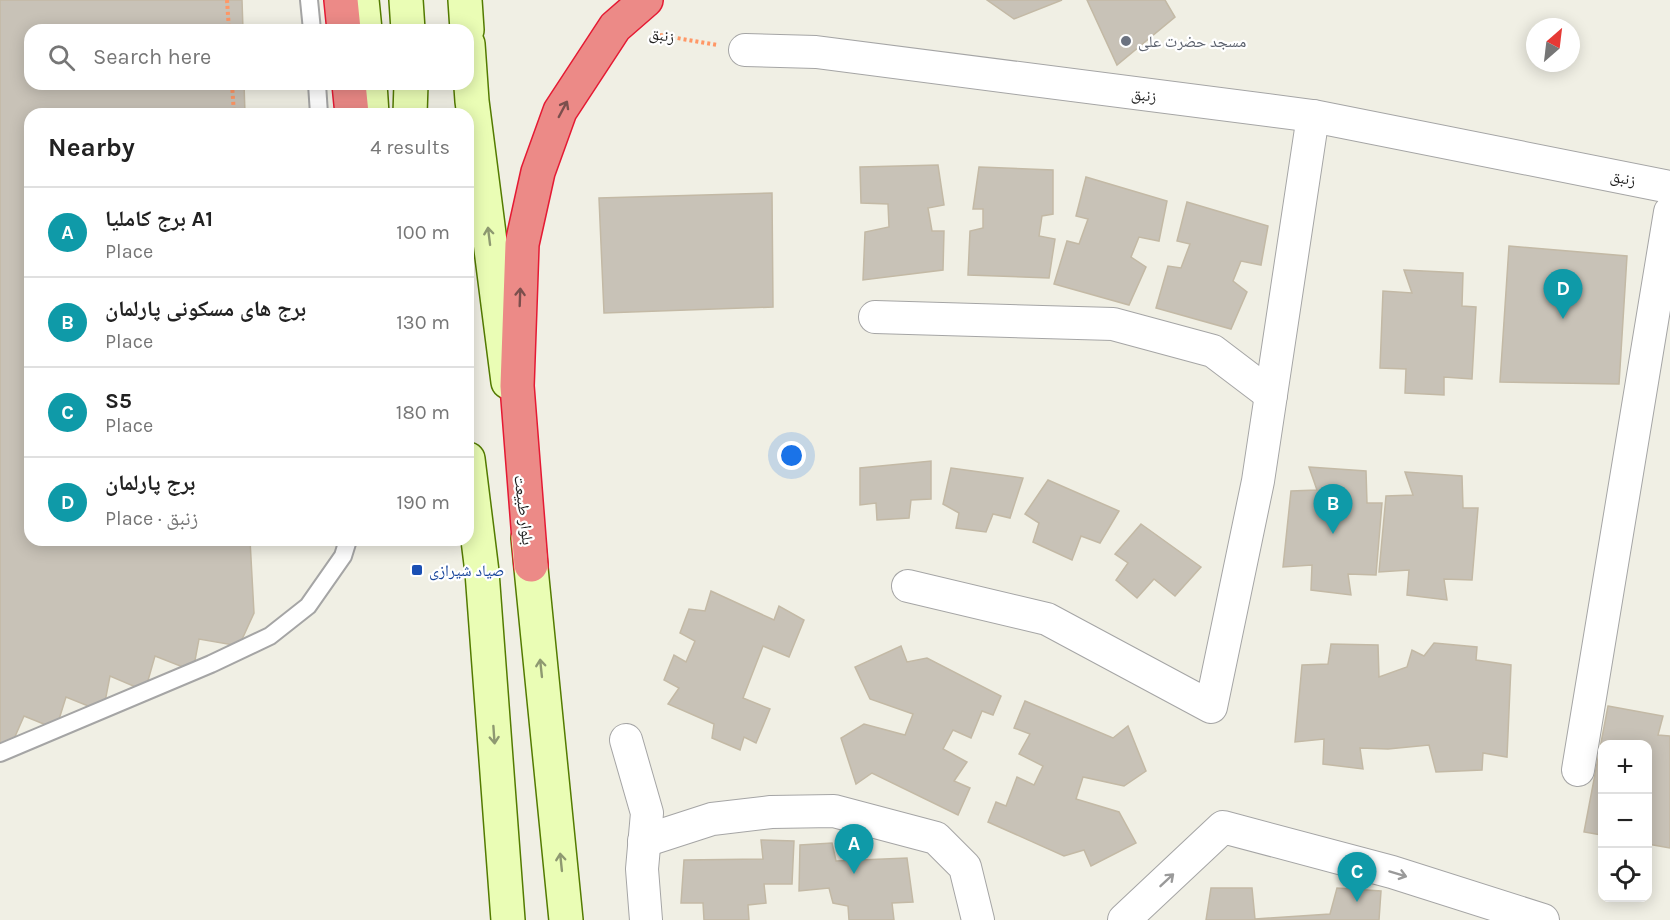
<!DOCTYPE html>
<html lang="en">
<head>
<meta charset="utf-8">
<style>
  body { margin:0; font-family:Karla,"Noto Naskh Arabic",sans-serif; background:#f6f6f6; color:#222 }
  .controls { position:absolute; right:18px; bottom:18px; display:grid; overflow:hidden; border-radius:12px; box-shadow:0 3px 15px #0003 }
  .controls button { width:54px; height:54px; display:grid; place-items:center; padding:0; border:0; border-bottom:2px solid #e0e0e0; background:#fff; color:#222; font:30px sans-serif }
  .compass { position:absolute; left:1526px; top:18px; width:54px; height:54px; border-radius:50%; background:#fff; box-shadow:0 3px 15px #0003; rotate:28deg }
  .you { position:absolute; left:792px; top:456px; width:21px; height:21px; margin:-15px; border:4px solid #fff; border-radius:50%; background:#1a73e8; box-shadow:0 0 0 9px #1a73e833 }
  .badge { display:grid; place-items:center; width:39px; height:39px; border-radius:50%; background:#ea580c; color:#fff; font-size:20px; font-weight:700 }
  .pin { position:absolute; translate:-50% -50px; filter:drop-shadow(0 2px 3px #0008) }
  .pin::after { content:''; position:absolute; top:32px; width:21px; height:18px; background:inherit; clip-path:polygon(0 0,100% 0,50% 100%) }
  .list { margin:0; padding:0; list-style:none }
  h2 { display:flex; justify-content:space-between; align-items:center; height:78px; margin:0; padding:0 24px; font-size:26px }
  h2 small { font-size:20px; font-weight:400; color:#767676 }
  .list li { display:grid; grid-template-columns:39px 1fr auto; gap:18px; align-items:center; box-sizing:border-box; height:90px; padding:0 24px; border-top:2px solid #e0e0e0 }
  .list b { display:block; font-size:22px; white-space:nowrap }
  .list p { margin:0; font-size:20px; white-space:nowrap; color:#767676 }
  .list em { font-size:20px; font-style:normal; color:#767676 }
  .icon { flex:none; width:33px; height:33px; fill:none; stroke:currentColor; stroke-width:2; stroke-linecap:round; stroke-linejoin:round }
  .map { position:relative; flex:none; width:1670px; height:920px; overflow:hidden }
  .search { position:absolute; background:#fff; box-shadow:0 3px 15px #0003; left:24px; top:24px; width:450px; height:66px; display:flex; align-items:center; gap:15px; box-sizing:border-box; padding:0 21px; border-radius:18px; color:#767676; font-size:22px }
  .panel { position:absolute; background:#fff; box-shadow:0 3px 15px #0003; left:24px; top:108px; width:450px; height:438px; border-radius:18px }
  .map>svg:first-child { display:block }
</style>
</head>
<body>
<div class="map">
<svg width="1670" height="920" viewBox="0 0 1670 920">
  <rect width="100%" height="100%" fill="#f0efe4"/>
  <g fill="#c8c2b7" stroke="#c3b9a5" stroke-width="1.5">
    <path d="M0 0H242L243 30H30V84H244L245 114H30V540H250L254 613 239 646 199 639 193 671 155 656 145 691 110 676 103 712 66 697 56 729 24 716 10 748 0 745Z"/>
    <path d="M987 0H1062L1014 19Z"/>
    <path d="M1087 0H1165L1175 17 1117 65Z"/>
    <path d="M938 165 944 205 928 208 932 231H944L943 270 863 280 865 232 889 227 888 204 861 203 860 167Z"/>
    <path d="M979 167 1053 170V214L1042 216 1039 236 1055 239 1049 278 968 275 970 231 983 228V209H973Z"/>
    <path d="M1086 177 1167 201 1159 241 1139 237 1131 257 1146 267 1129 305 1054 284 1067 241 1079 244 1088 219 1076 216Z"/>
    <path d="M772 193 773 307 604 313 599 198Z"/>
    <path d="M1187 202 1268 226 1261 265 1241 261 1233 281 1247 292 1231 329 1156 308 1168 266 1181 268 1190 244 1177 241Z"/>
    <path d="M1509 246 1627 256 1619 384 1500 382Z"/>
    <path d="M1404 270 1463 273 1462 306 1476 307 1472 379 1444 377V395L1405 393 1406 369 1380 368 1383 291 1412 293Z"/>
    <path d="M931 461V499L911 500 909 518 877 520 876 503 860 505V468Z"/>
    <path d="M1309 467 1366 471 1367 503H1382L1376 575 1348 574 1351 595 1311 590 1312 565 1283 567 1291 491 1317 490Z"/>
    <path d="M951 468 1023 478 1010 518 993 514 986 532 956 528 959 513 943 504Z"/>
    <path d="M1405 472 1462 476 1463 508H1478L1472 580 1444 579 1447 600 1407 595 1409 570 1379 572 1386 496 1413 495Z"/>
    <path d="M1048 480 1119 511 1100 543 1081 536 1072 560 1033 542 1039 523 1025 514Z"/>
    <path d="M1141 524 1201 567 1175 596 1154 579 1137 598 1116 580 1128 563 1115 554Z"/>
    <path d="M711 591 774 620 779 606 804 620 789 657 763 646 743 698 770 709 756 743 744 737 740 750 712 738 714 724 668 704 679 688 664 680 674 655 686 662 695 641 680 633 689 609 705 611Z"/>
    <path d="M1434 643 1477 647 1476 660 1511 665 1507 757 1483 753 1482 770 1436 772 1429 745 1388 749 1360 748 1363 769 1323 764 1324 739 1295 742 1302 665 1328 664 1331 644 1378 645 1379 677 1407 667 1412 650 1424 656Z"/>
    <path d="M901 646 907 662 927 658 1001 696 993 715 982 711 971 738 953 730 943 749 967 762 954 781 970 788 958 815 872 773 856 784 841 738 864 724 905 735 913 714 870 699 855 667Z"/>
    <path d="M1025 701 1113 738 1128 726 1146 771 1124 786 1083 777 1076 799 1119 812 1136 843 1091 866 1084 850 1064 856 988 822 996 802 1006 806 1017 777 1034 785 1043 766 1019 754 1030 734 1014 728Z"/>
    <path d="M1608 706 1663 716 1658 735 1670 736V848L1648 844V744H1602V835L1584 832Z"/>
    <path d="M761 840 794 841 792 884H764L766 903 748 905 749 920H704L703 903H681L684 860 763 859Z"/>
    <path d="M832 843 836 861 907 858 913 902 892 903 894 920H849L848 906 833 903 829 888 799 891 800 845Z"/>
    <path d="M1211 888H1252L1255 919 1330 914 1337 888 1381 891 1379 920H1206Z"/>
  </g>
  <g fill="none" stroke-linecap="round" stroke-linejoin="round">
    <g stroke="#a5a5a5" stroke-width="20">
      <g id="lane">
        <path d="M309 0 312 30"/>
        <path d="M317 84 319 114"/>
        <path d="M0 753 211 664 270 636 308 606 343 556 348 540"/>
      </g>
    </g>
    <g stroke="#a5a5a5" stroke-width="34">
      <g id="street">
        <path d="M745 50 816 52 1313 116 1670 187"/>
        <path d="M875 317 1113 324 1213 351 1271 395"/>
        <path d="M908 586 1047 619 1211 707 1258 481 1313 116"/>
        <path d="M626 740 647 813 642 869 646 920"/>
        <path d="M1578 770 1670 212"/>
        <path d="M644 841 712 819 771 812 834 811 936 838 965 867 978 920"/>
        <path d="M1124 920 1223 827 1392 872 1543 920"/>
      </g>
    </g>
    <g stroke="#537b00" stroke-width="36">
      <g id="secondary">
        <path d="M362 0 365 30"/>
        <path d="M406 0 408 30"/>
        <path d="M465 0 467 30"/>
        <path d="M468 44 472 101 508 382"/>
        <path d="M370 84 372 114"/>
        <path d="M410 114 411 84"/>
        <path d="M468 459 482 572 508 920"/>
        <path d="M528 538 566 920"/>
      </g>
    </g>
    <g stroke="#e51a33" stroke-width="36">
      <g id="highway">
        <path d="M341 0 344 30"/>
        <path d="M349 84 352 114"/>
        <path d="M531 565 517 386 522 244 538 172 560 111 615 27 646 0"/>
      </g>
    </g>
    <g stroke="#ff9766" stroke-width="4" stroke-dasharray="3 3" stroke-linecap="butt">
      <path d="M227 0 229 30"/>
      <path d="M654 34 717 45"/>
      <path d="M232 84 234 114"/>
    </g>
    <use href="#lane" stroke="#fff" stroke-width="16"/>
    <use href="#street" stroke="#fff" stroke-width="32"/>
    <use href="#secondary" stroke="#eafdb5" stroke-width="33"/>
    <use href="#highway" stroke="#ec8a87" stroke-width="33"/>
  </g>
  <defs><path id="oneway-shaft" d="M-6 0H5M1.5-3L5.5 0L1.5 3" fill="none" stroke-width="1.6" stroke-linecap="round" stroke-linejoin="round" transform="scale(1.5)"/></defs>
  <g stroke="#7b4f4d">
    <use href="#oneway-shaft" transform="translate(563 109) rotate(-62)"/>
    <use href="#oneway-shaft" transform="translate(520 297) rotate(-88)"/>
  </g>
  <g stroke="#8e9971">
    <use href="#oneway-shaft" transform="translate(489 236) rotate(-97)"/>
    <use href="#oneway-shaft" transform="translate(541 668) rotate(-96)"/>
    <use href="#oneway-shaft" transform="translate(494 735) rotate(86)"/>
    <use href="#oneway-shaft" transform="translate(561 862) rotate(-96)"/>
  </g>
  <g stroke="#9a9a9a">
    <use href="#oneway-shaft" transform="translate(1398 874) rotate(17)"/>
    <use href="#oneway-shaft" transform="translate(1167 880) rotate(-43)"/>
  </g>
  <circle fill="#6b7280" stroke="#fff" stroke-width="2" cx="1126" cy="41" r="6"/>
  <rect fill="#1a4fb4" stroke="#fff" stroke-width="2" x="411" y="564" width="12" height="12" rx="3"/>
  <g text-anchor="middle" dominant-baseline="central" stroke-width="4.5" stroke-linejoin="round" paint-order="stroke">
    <g font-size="16" fill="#1e1e1e" stroke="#fff">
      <text transform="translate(662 35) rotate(10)">زنبق</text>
      <text transform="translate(1144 95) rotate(7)">زنبق</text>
      <text transform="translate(1623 178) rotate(11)">زنبق</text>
      <text transform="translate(524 510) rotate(83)">بلوار طبیعت</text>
    </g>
    <g font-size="16" fill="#5b616d" stroke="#fff" text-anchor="start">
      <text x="1138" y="41">مسجد حضرت علی</text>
    </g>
    <g font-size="16" fill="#164399" stroke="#fff" text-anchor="start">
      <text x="429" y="570">صیاد شیرازی</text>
    </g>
  </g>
</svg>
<div class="controls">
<button>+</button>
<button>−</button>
<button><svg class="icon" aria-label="locate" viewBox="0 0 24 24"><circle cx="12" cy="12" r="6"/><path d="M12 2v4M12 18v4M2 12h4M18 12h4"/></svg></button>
</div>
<svg class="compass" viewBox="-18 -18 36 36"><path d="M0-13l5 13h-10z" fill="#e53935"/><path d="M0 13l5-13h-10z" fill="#767676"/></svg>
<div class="you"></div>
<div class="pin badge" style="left:854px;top:874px;background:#0f9aa8">A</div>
<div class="pin badge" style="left:1333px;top:534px;background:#0f9aa8">B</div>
<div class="pin badge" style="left:1357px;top:902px;background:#0f9aa8">C</div>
<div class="pin badge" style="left:1563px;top:319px;background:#0f9aa8">D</div>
<div class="search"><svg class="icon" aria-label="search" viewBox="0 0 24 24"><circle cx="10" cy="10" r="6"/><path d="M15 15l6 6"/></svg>Search here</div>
<section class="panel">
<h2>Nearby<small>4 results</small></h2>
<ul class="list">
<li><span class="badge" style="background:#0f9aa8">A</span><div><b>برج کاملیا A1</b><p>Place</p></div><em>100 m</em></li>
<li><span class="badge" style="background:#0f9aa8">B</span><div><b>برج های مسکونی پارلمان</b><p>Place</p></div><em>130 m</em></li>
<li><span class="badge" style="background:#0f9aa8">C</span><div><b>S5</b><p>Place</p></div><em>180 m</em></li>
<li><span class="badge" style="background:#0f9aa8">D</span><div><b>برج پارلمان</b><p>Place · زنبق</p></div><em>190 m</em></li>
</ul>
</section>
</div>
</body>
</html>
